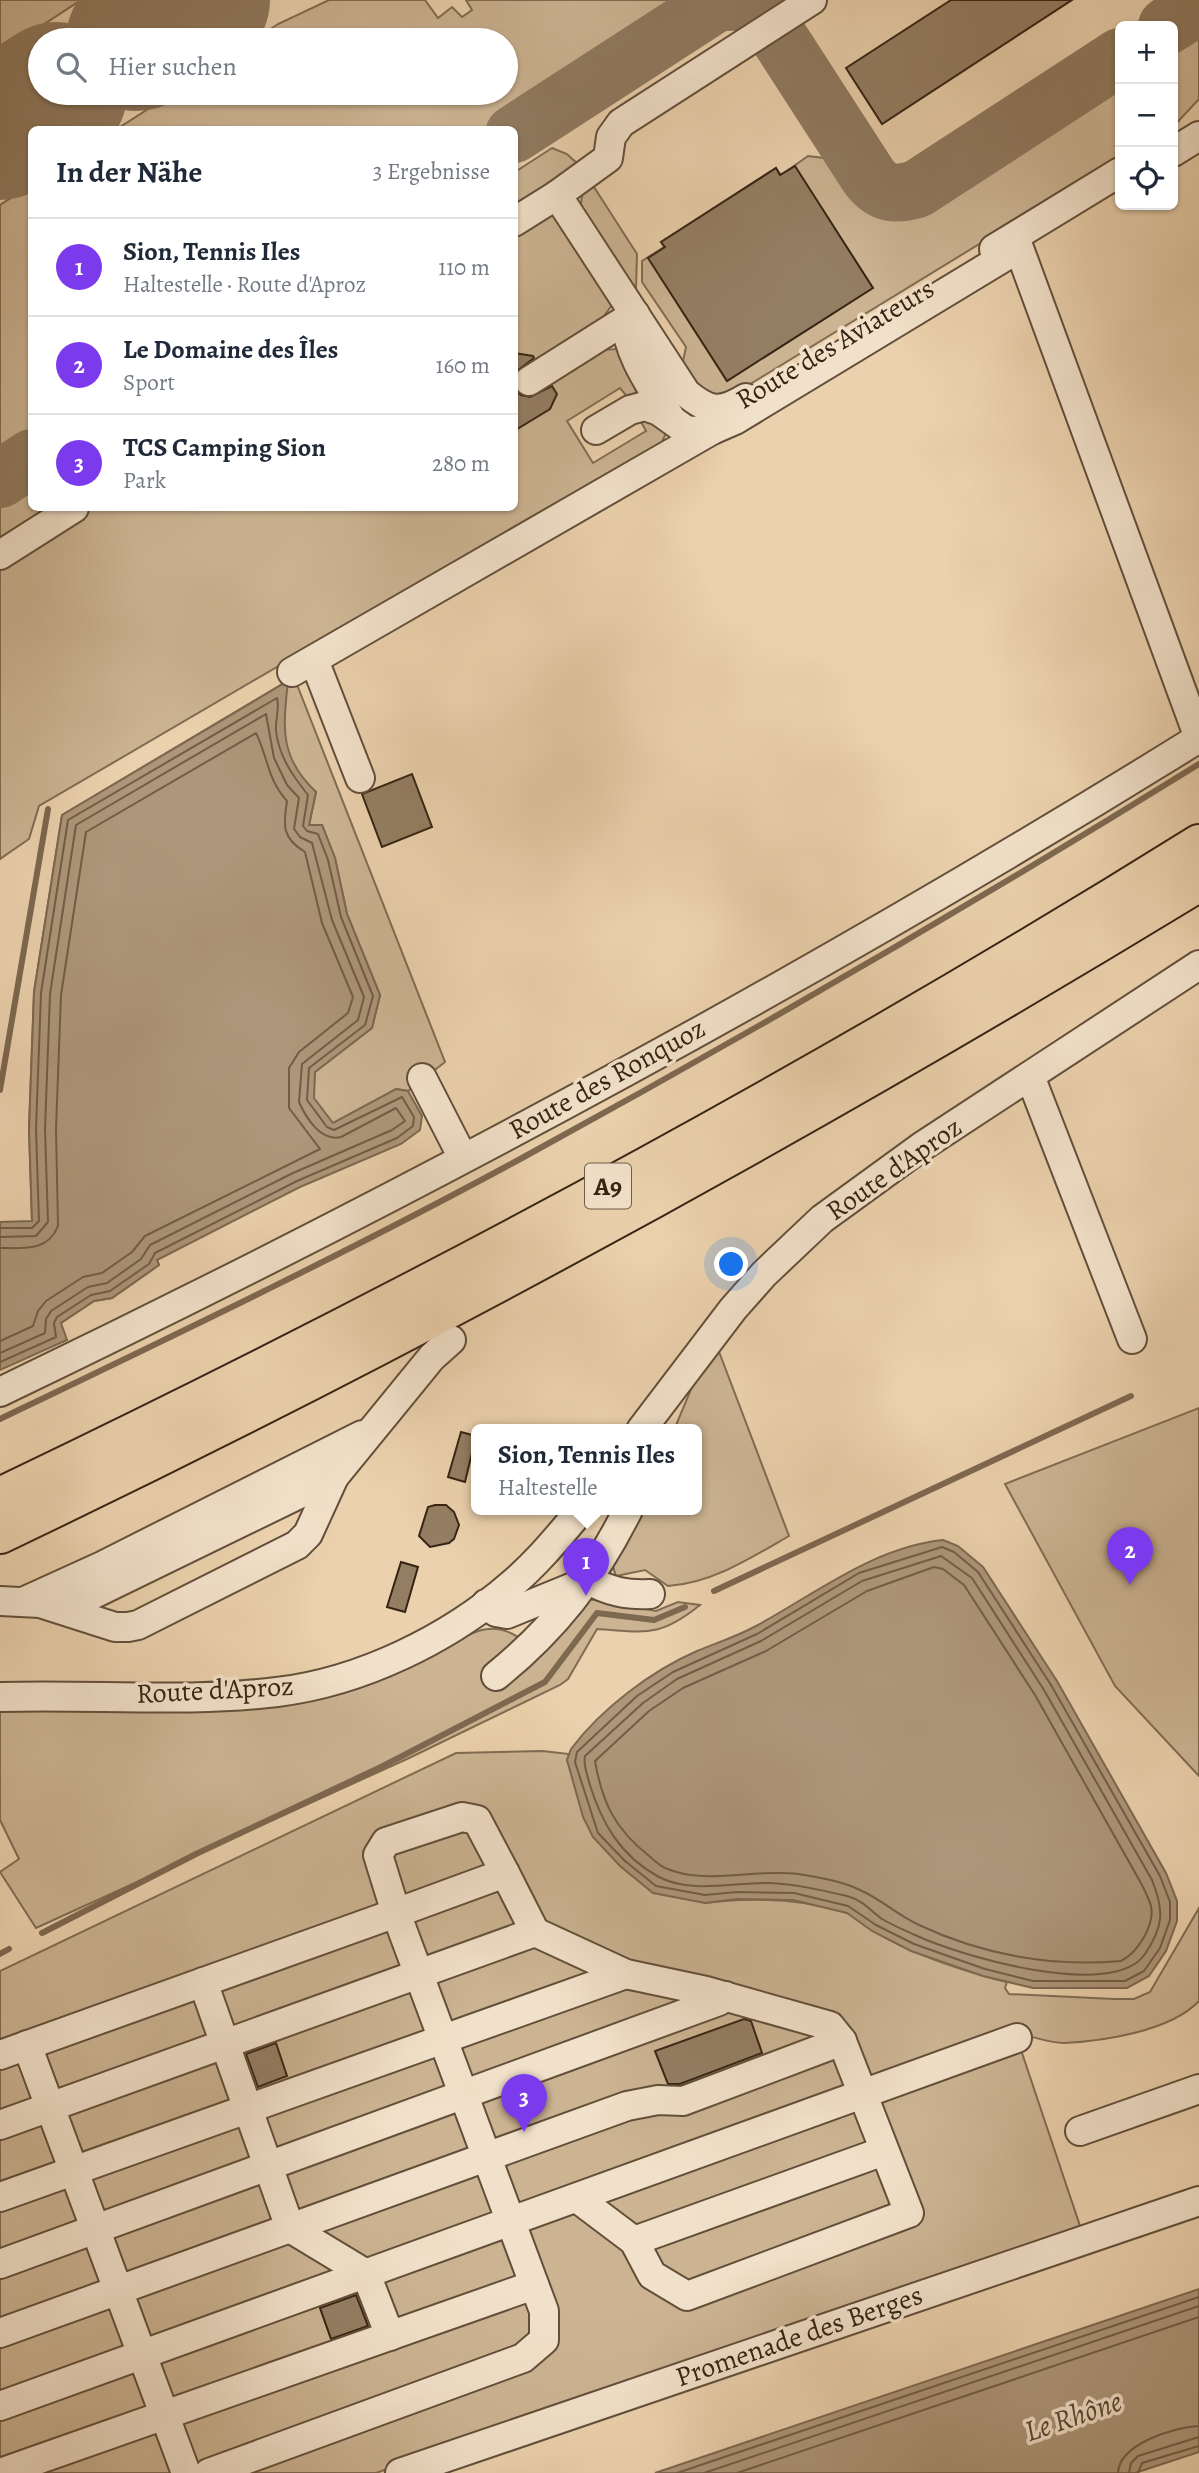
<!DOCTYPE html>
<html lang="de">
<head>
<meta charset="utf-8">
<style>
  body { margin:0; font-family:Alegreya,serif; background:#f2f2f3; color:#1f2937 }
  .controls { position:absolute; right:21px; top:21px; display:grid; overflow:hidden; border-radius:10px; box-shadow:0 2px 5px #0004 }
  .controls button { width:63px; height:63px; display:grid; place-items:center; padding:0; border:0; border-bottom:2px solid #e0e1e3; background:#fff; color:#1f2937; font:35px sans-serif }
  .you { position:absolute; left:732px; top:1265px; width:24px; height:24px; margin:-18px; border:5px solid #fff; border-radius:50%; background:#1a73e8; box-shadow:0 0 0 10px #1a73e833 }
  .badge { display:grid; place-items:center; width:46px; height:46px; border-radius:50%; background:#7c3aed; color:#fff; font-size:23px; font-weight:700 }
  .pin { position:absolute; translate:-50% -58px; filter:drop-shadow(0 2px 4px #0008) }
  .pin::after { content:''; position:absolute; top:37px; width:24px; height:21px; background:inherit; clip-path:polygon(0 0,100% 0,50% 100%) }
  .popup { position:absolute; left:471px; top:1424px; width:231px; height:91px; box-sizing:border-box; display:grid; place-content:center; border-radius:10px; background:#fff; filter:drop-shadow(0 2px 5px #0005); font-size:23px; white-space:nowrap; color:#747a83 }
  .popup b { font-size:26px; color:#1f2937 }
  .popup::after { content:''; position:absolute; left:50%; top:100%; margin-left:-14px; border:14px solid transparent; border-top-color:#fff }
  .list { margin:0; padding:0; list-style:none }
  h2 { display:flex; justify-content:space-between; align-items:center; height:91px; margin:0; padding:0 28px; font-size:30px }
  h2 small { font-size:23px; font-weight:400; color:#747a83 }
  .list li { display:grid; grid-template-columns:46px 1fr auto; gap:21px; align-items:center; box-sizing:border-box; height:98px; padding:0 28px; border-top:2px solid #e0e1e3 }
  .list b { display:block; font-size:26px; white-space:nowrap }
  .list p { margin:0; font-size:23px; white-space:nowrap; color:#747a83 }
  .list em { font-size:23px; font-style:normal; color:#747a83 }
  .icon { flex:none; width:38px; height:38px; fill:none; stroke:currentColor; stroke-width:2; stroke-linecap:round; stroke-linejoin:round }
  .map { position:relative; flex:none; width:1199px; height:2473px; overflow:hidden }
  .search { position:absolute; background:#fff; box-shadow:0 2px 5px #0004; left:28px; top:28px; width:490px; height:77px; display:flex; align-items:center; gap:18px; box-sizing:border-box; padding:0 24px; border-radius:38px; color:#747a83; font-size:26px }
  .panel { position:absolute; background:#fff; box-shadow:0 2px 5px #0004; left:28px; top:126px; width:490px; height:385px; border-radius:10px }
  .map>svg:first-child { display:block }
</style>
</head>
<body>
<div class="map">
<svg width="1199" height="2473" viewBox="0 0 1199 2473">
  <rect width="100%" height="100%" fill="#ebd1ad"/>
  <filter id="stains"><feTurbulence type="fractalNoise" baseFrequency=".00286" numOctaves="4"/><feColorMatrix values="0 0 0 0 .2 0 0 0 0 .09 0 0 0 0 .02 0 0 0 .5 -.17"/></filter>
  <radialGradient id="worn" r=".72"><stop offset=".6" stop-color="#630" stop-opacity="0"/><stop offset="1" stop-color="#630" stop-opacity=".3"/></radialGradient>
  <g fill="#ccb493" stroke="#806c53" stroke-width="2">
    <path d="M0 0H81L0 53Z"/>
    <path d="M329 0H425L438 18 452 7 462 17 472 10 466 0H689L490 129H117L173 93H506V40H254L278 24Z"/>
    <path d="M1199 31V99L1173 127V49Z"/>
    <path d="M1120 83V158L729 397 714 398 684 373 683 361 686 347 642 282V261L664 247 661 242 776 168 781 175 808 156 824 158C854 202 858 220 916 216Z"/>
    <path d="M552 148 567 154 580 166 515 214V172Z"/>
    <path d="M31 185V429L0 450V205Z"/>
    <path d="M594 187 637 254 636 289 641 301 580 209 583 191Z"/>
    <path d="M543 215 554 216 566 224 614 302 597 326 598 350 620 349 637 394 629 399 620 388 567 421 593 463 646 431 640 420 642 415 666 433 662 442 39 806 29 839 0 859V564L86 508H514L515 229Z"/>
    <path d="M31 487 32 508H61L0 547V508Z"/>
    <path d="M294 677 445 1062 408 1091 396 1089 333 1124 313 1098 315 1072 372 1028 380 995 347 914 335 858 322 825H309L316 792 300 777 152 1249 159 1265 112 1298 94 1301 61 1323 32 1221 29 1129 34 992 62 815Z"/>
    <path d="M718 1349 789 1536C751 1558 712 1583 668 1586L645 1570 616 1576 612 1564 636 1510H696V1430H674L694 1382Z"/>
    <path d="M1199 1408V1776L1115 1686 1005 1484Z"/>
    <path d="M589 1599 656 1611 678 1602 700 1605C659 1638 646 1632 597 1629L568 1679 560 1685 407 1759 36 1928 0 1872 19 1859 0 1820V1711L378 1679C394 1672 412 1665 428 1657 463 1641 488 1611 526 1643Z"/>
    <path d="M543 1751 569 1754 567 1761 705 1903C753 1897 798 1898 845 1912 861 1917 874 1932 890 1940 927 1959 967 1972 1007 1982L1005 1988 1009 1994 1114 1999H1134L1150 1992 1199 1908V2001C1171 2031 1104 2041 1064 2043 1050 2043 1034 2037 1020 2034L1017 2038 1080 2226 376 2473H0V1971L456 1753Z"/>
  </g>
  <g fill="#ad9679" stroke="#7d6850" stroke-width="2">
    <path d="M288 681C283 728 279 757 316 792L309 825H322L335 858 347 914 380 995 372 1028 315 1072 314 1098 333 1123 396 1089 408 1091 422 1116 420 1130 401 1144 300 1187 157 1260 159 1265 112 1298 94 1301 61 1323 67 1340 0 1370V1222L32 1221 29 1129 34 992 62 815Z"/>
    <path d="M943 1540 958 1546 983 1567 1057 1681 1166 1873 1177 1901V1921L1166 1951 1149 1976 1127 1988H1033L983 1976 911 1951 872 1931 847 1913 793 1900 737 1899 705 1903 653 1893 620 1866 593 1837 583 1817 567 1760 571 1749C601 1709 651 1671 697 1651 716 1643 736 1637 756 1626 815 1594 874 1547 943 1540Z"/>
    <path d="M1199 2289V2452L1135 2473H655Z"/>
  </g>
  <g fill="none" stroke-linecap="round" stroke-linejoin="round">
    <g stroke="#715d46" stroke-width="2">
      <path d="M0 1228H32L39 1221 36 1129 41 993 68 820 277 698C280 708 275 720 276 731 279 757 293 776 308 795L303 826 307 831 318 834 328 860 341 917 373 996 365 1025 309 1068 307 1100 327 1127 334 1130 402 1097 414 1117 413 1126 397 1138 297 1181 155 1253 149 1264 110 1291 91 1295 57 1317 54 1323 56 1337 0 1362"/>
      <path d="M0 1237 36 1236 48 1222 45 1129 50 994 76 825 266 714 274 758 287 785 299 798 294 829 300 837 312 843 332 920 364 997 358 1020 302 1064 299 1102C306 1118 321 1142 341 1137L396 1108 405 1121 392 1130 293 1173 150 1245 141 1259 107 1283 88 1287 51 1311 46 1319 45 1333 0 1353"/>
      <path d="M0 1248C23 1248 48 1252 58 1226L56 1129 61 995 86 832 256 733C268 757 267 779 287 801 283 826 282 838 305 852L322 923 353 997 348 1013 299 1052 289 1068V1108L320 1149 145 1236 132 1252 102 1273 83 1277 46 1301 38 1311 33 1326 0 1341"/>
      <path d="M942 1547 954 1552 978 1572 1051 1685 1160 1876 1170 1902V1920L1160 1948 1144 1971 1125 1981H1033L985 1969 914 1944 876 1925 848 1906 794 1893 737 1892 705 1895 656 1886 625 1861 598 1833 575 1762 577 1752 637 1696 673 1672 757 1634 859 1573Z"/>
      <path d="M941 1556 972 1578 1044 1690 1152 1880C1164 1910 1164 1926 1145 1954 1113 2001 960 1956 915 1935 904 1930 892 1925 882 1919 870 1910 862 1900 847 1896 821 1890 795 1884 769 1883 734 1882 691 1894 659 1877 620 1856 601 1822 589 1782 587 1773 583 1765 585 1756L643 1703 677 1679 761 1641 862 1581Z"/>
      <path d="M934 1567 943 1569 964 1585 1035 1695 1142 1885C1145 1891 1149 1899 1151 1906 1155 1926 1137 1953 1121 1961 1051 1967 983 1955 919 1925 897 1915 881 1899 860 1890 842 1881 817 1877 798 1874 755 1868 706 1886 665 1868 659 1865 653 1859 648 1855 615 1829 602 1802 595 1761L649 1711 683 1688 766 1651 867 1591Z"/>
      <path d="M677 2473 1199 2297"/>
      <path d="M704 2473 1199 2306"/>
      <path d="M737 2473 1199 2317"/>
      <path d="M1118 2473C1119 2444 1174 2427 1199 2426"/>
      <path d="M1129 2473 1131 2463 1138 2456 1199 2437"/>
      <path d="M1138 2473 1142 2463 1199 2446"/>
    </g>
    <g stroke="#7d6850" stroke-width="6">
      <path d="M0 1090 48 809"/>
      <path d="M0 1419C175 1335 351 1251 522 1158 751 1033 978 901 1199 764"/>
      <path d="M714 1591 1131 1396"/>
      <path d="M42 1933 196 1854 381 1767 545 1682 597 1613 654 1620 685 1607"/>
      <path d="M0 1954 9 1949"/>
    </g>
    <g stroke="#907a60" stroke-width="58">
      <path d="M715 3C739 0 751 1 767 19L869 177C883 195 896 195 917 189L1120 57"/>
      <path d="M1167 26 1199 6"/>
      <path d="M514 134 721 0"/>
      <path d="M0 479 32 458"/>
    </g>
    <g stroke="#907a60" stroke-width="142">
      <path d="M137 40 199 0"/>
      <path d="M0 129 56 93"/>
    </g>
  </g>
  <g fill="#947e63" stroke="#352413" stroke-width="2">
    <path d="M951 0H1072L882 124 846 68Z"/>
    <path d="M795 166 873 288 727 381 648 258 665 247 661 242 776 168 780 175Z"/>
    <path d="M514 353 533 356 534 358 514 373Z"/>
    <path d="M552 386 557 394 550 409 514 431V389L521 395 530 397Z"/>
    <path d="M412 774 432 827 382 847 362 794Z"/>
    <path d="M461 1432 476 1436 465 1482 448 1477Z"/>
    <path d="M435 1505H446L454 1512 459 1525 454 1539 449 1543 430 1547 419 1536 428 1507Z"/>
    <path d="M401 1562 418 1567 405 1612 387 1607Z"/>
    <path d="M744 2019 751 2021 762 2053 680 2084H668L655 2051Z"/>
    <path d="M276 2043 287 2076 258 2087 246 2054Z"/>
    <path d="M356 2295 368 2326 331 2339 320 2308Z"/>
  </g>
  <g fill="none" stroke-linecap="round" stroke-linejoin="round">
    <g stroke="#624f3a" stroke-width="32">
      <g id="minor">
        <path d="M1173 152 1199 136"/>
        <path d="M557 195 608 158 611 137 621 123 812 0"/>
        <path d="M514 222 557 195 686 393C709 412 720 414 746 398"/>
        <path d="M994 249 1120 172"/>
        <path d="M626 320C627 355 654 390 671 419"/>
        <path d="M529 381 635 314"/>
        <path d="M596 430 630 410 645 406 659 411 687 431 712 430"/>
        <path d="M0 555 74 508"/>
        <path d="M314 660 360 778"/>
        <path d="M292 672 712 430 735 420 1019 248 1199 738"/>
        <path d="M1030 1076 1132 1339"/>
        <path d="M422 1078 463 1158"/>
        <path d="M0 1392C410 1195 813 978 1199 738"/>
        <path d="M641 1430 733 1309 764 1274 822 1219 921 1147 1199 965"/>
        <path d="M589 1580C610 1592 627 1595 650 1594"/>
        <path d="M0 1601 40 1603 115 1627H128L138 1625 297 1545 308 1534 334 1477 432 1357 451 1340"/>
        <path d="M25 1601 102 1566 362 1435"/>
        <path d="M486 1604 496 1612 507 1614 583 1583"/>
        <path d="M63 1609 334 1477"/>
        <path d="M496 1676C555 1628 594 1578 628 1510"/>
        <path d="M0 1697C92 1694 186 1703 277 1692 361 1682 449 1639 512 1584 538 1562 559 1536 581 1510"/>
        <path d="M462 1817 477 1820 505 1873 396 1913 378 1855 386 1842Z"/>
        <path d="M505 1873 535 1932 626 1974 706 1991 830 2026 842 2041 909 2213 687 2296 652 2275 634 2241 577 2198"/>
        <path d="M203 1982 290 2228 366 2274 390 2336"/>
        <path d="M27 2045 186 2473"/>
        <path d="M0 2055 396 1913 544 2311V2340L523 2358 209 2473"/>
        <path d="M0 2125 535 1932"/>
        <path d="M1080 2131 1199 2089"/>
        <path d="M0 2197 626 1974"/>
        <path d="M634 2241 884 2151"/>
        <path d="M0 2264 719 2001 725 1996"/>
        <path d="M0 2333 627 2106 658 2100 683 2101 842 2041"/>
        <path d="M0 2406 1017 2038"/>
        <path d="M0 2473 534 2285"/>
        <path d="M400 2473 1199 2201"/>
      </g>
    </g>
    <g stroke="#352413" stroke-width="42">
      <g id="highway">
        <path d="M0 1497C410 1301 813 1085 1199 844"/>
        <path d="M0 1534C411 1338 810 1119 1199 882"/>
      </g>
    </g>
    <use href="#minor" stroke="#f2e1ca" stroke-width="28"/>
    <use href="#highway" stroke="#ebd1ad" stroke-width="38"/>
  </g>
  <g text-anchor="middle" dominant-baseline="central" stroke-width="7" stroke-linejoin="round" paint-order="stroke">
    <rect fill="#f2e1ca" stroke="#6e5d4a" stroke-width="2" x="585" y="1163.5" width="46" height="45" rx="5"/>
    <g font-size="26" font-weight="bold" fill="#352413">
      <text x="608" y="1186">A9</text>
    </g>
    <g font-size="28" fill="#352413" stroke="#f2e1ca">
      <text transform="translate(835 344) rotate(-31)">Route des Aviateurs</text>
      <text transform="translate(607 1079) rotate(-29)">Route des Ronquoz</text>
      <text transform="translate(894 1169) rotate(-35)">Route d'Aproz</text>
      <text transform="translate(215 1690) rotate(-3)">Route d'Aproz</text>
      <text transform="translate(799 2336) rotate(-19)">Promenade des Berges</text>
    </g>
    <g font-size="30" font-style="italic" fill="#594632" stroke="#f2e1ca">
      <text transform="translate(1073 2416) rotate(-19)">Le Rhône</text>
    </g>
  </g>
  <rect width="100%" height="100%" filter="url(#stains)"/>
  <rect width="100%" height="100%" fill="url(#worn)"/>
</svg>
<div class="controls">
<button>+</button>
<button>−</button>
<button><svg class="icon" aria-label="locate" viewBox="0 0 24 24"><circle cx="12" cy="12" r="6"/><path d="M12 2v4M12 18v4M2 12h4M18 12h4"/></svg></button>
</div>
<div class="you"></div>
<div class="pin badge" style="left:586px;top:1596px">1</div>
<div class="popup"><b>Sion, Tennis Iles</b>Haltestelle</div>
<div class="pin badge" style="left:1130px;top:1585px">2</div>
<div class="pin badge" style="left:524px;top:2132px">3</div>
<div class="search"><svg class="icon" aria-label="search" viewBox="0 0 24 24"><circle cx="10" cy="10" r="6"/><path d="M15 15l6 6"/></svg>Hier suchen</div>
<section class="panel">
<h2>In der Nähe<small>3 Ergebnisse</small></h2>
<ul class="list">
<li><span class="badge">1</span><div><b>Sion, Tennis Iles</b><p>Haltestelle · Route d'Aproz</p></div><em>110 m</em></li>
<li><span class="badge">2</span><div><b>Le Domaine des Îles</b><p>Sport</p></div><em>160 m</em></li>
<li><span class="badge">3</span><div><b>TCS Camping Sion</b><p>Park</p></div><em>280 m</em></li>
</ul>
</section>
</div>
</body>
</html>
